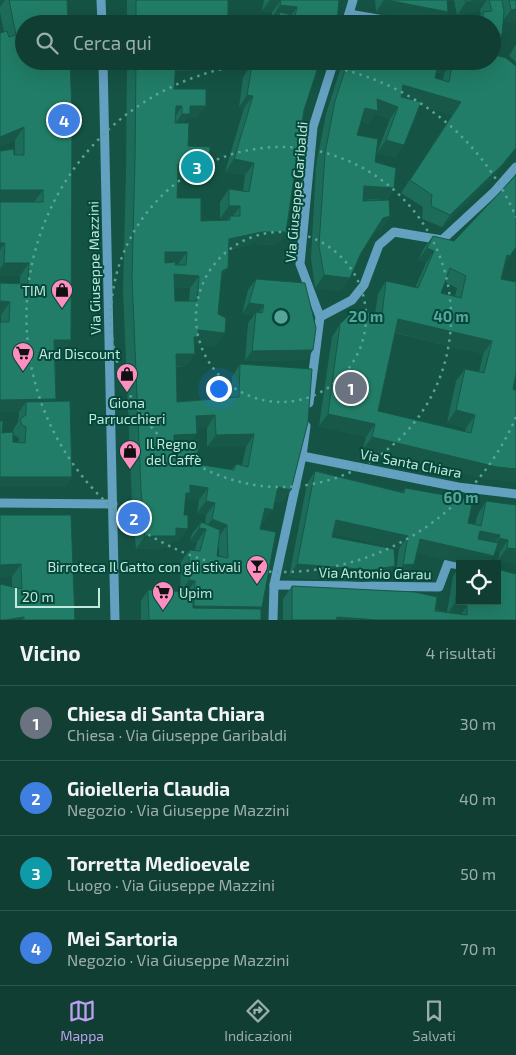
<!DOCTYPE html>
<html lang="it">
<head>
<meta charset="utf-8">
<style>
  body { margin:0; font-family:"Exo 2",sans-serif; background:#1e493f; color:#f1f3f6 }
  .controls { position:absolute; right:15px; bottom:15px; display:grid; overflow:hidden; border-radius:0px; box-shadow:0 5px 20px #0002 }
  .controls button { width:45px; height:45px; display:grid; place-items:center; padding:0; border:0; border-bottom:1px solid #30574e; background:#103e33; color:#f1f3f6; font:25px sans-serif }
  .scale { position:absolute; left:15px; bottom:12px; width:85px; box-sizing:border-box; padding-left:5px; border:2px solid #c3e8dc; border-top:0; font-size:14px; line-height:18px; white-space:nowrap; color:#c3e8dc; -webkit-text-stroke:4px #03483a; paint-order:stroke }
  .you { position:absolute; left:218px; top:388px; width:18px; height:18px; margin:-12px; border:4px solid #fff; border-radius:50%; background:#1a73e8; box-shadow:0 0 0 8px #1a73e833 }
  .badge { display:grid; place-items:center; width:32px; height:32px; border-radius:50%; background:#bca0f2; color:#fff; font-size:16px; font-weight:700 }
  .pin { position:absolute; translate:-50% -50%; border:2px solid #fff; box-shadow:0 1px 5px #0006 }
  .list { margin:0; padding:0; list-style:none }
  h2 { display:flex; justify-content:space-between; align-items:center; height:65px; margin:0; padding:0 20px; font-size:21px }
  h2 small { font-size:16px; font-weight:400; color:#9caeac }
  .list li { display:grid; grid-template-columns:32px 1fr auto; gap:15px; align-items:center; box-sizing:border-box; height:75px; padding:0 20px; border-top:1px solid #30574e }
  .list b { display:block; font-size:19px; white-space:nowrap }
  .list p { margin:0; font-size:16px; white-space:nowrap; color:#9caeac }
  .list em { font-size:16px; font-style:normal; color:#9caeac }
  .icon { flex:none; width:28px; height:28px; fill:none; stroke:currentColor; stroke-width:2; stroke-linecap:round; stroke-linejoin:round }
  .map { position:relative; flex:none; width:516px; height:620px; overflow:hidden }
  .search { position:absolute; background:#103e33; box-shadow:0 5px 20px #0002; left:15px; right:15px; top:15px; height:55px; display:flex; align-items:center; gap:12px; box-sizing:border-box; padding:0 18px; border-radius:28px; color:#9caeac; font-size:19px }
  .sheet { height:365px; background:#103e33 }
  nav { display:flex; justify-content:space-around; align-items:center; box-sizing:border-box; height:70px; border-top:1px solid #30574e; background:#103e33; font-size:14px; color:#9caeac }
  nav a { display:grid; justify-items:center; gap:2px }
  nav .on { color:#bca0f2 }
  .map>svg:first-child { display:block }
</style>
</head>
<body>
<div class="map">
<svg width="516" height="620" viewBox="0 0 516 620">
  <rect width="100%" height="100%" fill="#155344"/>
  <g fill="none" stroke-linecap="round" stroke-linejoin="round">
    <g stroke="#64a0c0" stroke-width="9">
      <path d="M101 0 102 24"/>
      <path d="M349 14 407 24"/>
      <path d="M346 24 353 0"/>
      <path d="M103 61 115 620"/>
      <path d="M320 317 352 300 364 285 379 245 394 232 442 240 495 191 516 167"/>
      <path d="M309 403 320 317 300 264 313 127 334 61"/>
      <path d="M302 456 458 487 516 494"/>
      <path d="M0 503 113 504"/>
      <path d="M274 585 439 587 448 563 460 565"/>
      <path d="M273 620 274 585 302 456 306 426"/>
    </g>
  </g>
  <g fill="#1c6c59" fill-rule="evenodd">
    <path d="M0 0H67L68 24H24V61H70L72 114 71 340 62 352H55L56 399 54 401H70L72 477 64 487H0V421H3L2 433 13 432V442L18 443 19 438 14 435 13 430 18 422 19 412H0V322H1V315H0V283H20V276H0V202H34H0V151L14 149V155H15V140L0 146V33L4 32 0 12Z"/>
    <rect x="127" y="0" width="101" height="24"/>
    <path d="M264 0H339L335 24H272L276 18H272V12L262 11Z"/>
    <path d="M375 0H450L447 1 448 12 439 24 376 12Z"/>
    <path d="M454 0H516V21L503 22 502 35 493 47H492V24H475L481 15 480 10 457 15Z"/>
    <path d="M516 44V62L509 56Z"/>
    <path d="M127 61H203L197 70 175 71 174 89 197 118H187L183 123 188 146 200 178 177 177V198L201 221 227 220 228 219H220V202L229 189 243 191 245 175 225 172 244 108 239 107 243 77 248 70 249 61H320L304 110 286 232 277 245 253 244 229 250 221 277 218 314 225 333 216 346 195 344V354L186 366 176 367 177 402 231 398 232 377 240 364 291 490 282 502 275 501 265 522H262L260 529 262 607 261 609V620H141V601L148 590 180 592 181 562 189 550H195L197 542 190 541 192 534 201 522 205 524 206 515 197 513 199 500 186 498 185 500 179 541H172L167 548 136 549 132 503 123 290 126 172ZM174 287 190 288 189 301H175ZM196 428H207V447H246L242 465 236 464 231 470 196 464 190 443ZM219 543V556H217Z"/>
    <path d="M343 61H492L493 178 442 227 422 219 423 207 401 193 452 115 419 105 404 145 395 157 377 153 390 119 375 114 369 123 361 121 357 135 375 162 394 188 386 200 390 216 381 229 375 231 361 253 350 278 341 291 315 288 311 258 316 166 326 114ZM436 72 444 74 443 80 435 78ZM363 199 373 200H380L363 201Z"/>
    <path d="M433 236 510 256 505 264 501 279 489 480 363 449 366 437 319 426 332 337 340 324 375 314 378 294 386 281 415 288 426 263 418 260 424 248ZM445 282 457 288 455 296 441 293ZM395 333 483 354 479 372 465 369 456 381 447 423 466 428 465 432 378 411Z"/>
    <path d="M256 279 313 350 306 360 245 361 248 323 254 315 242 314 248 290Z"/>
    <path d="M315 471 402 492 405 488 468 523 475 524 478 514 486 501 516 505V564L498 560 500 552 495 551 463 564 417 553 405 576 395 578 399 549 333 534 332 537 386 579 363 582 289 577 307 484Z"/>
    <path d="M0 515 75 620H0L12 587V577Z"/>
    <path d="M460 566V601L516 620H283V599L292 586 447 612 453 576Z"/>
  </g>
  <g fill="#175848">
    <path d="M0 0H5L0 7Z"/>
    <path d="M270 0H281L272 12 262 11Z"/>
    <path d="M384 0H387L448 12 439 24 376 12Z"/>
    <path d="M477 0H487L480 10 457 15 466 2Z"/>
    <path d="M280 5 297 7 288 20 280 12 276 18H272Z"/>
    <path d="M516 9V21L502 22 511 10Z"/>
    <path d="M174 61H203L197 70 167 71Z"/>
    <path d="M438 61H453L444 74 430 72Z"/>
    <path d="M403 85 461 102 452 115 395 98Z"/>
    <path d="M247 95 253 96 244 108 239 107Z"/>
    <path d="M377 99 398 107 390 119 375 114 369 123 356 120 365 108Z"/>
    <path d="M176 106H182L174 119Z"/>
    <path d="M190 106H206L197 118H187L181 126H173L182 114Z"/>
    <path d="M24 127 15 140 0 146V137Z"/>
    <path d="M386 140 404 145 395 157 377 153Z"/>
    <path d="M516 148V150L493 178 442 227 450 215Z"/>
    <path d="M234 159 254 163 245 175 225 172Z"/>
    <path d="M178 164 209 166 200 178 169 177Z"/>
    <path d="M364 186 394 188 385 200 355 198Z"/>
    <path d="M0 190H43L34 202H0Z"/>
    <path d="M229 206H240L231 219 230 216 228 219H220Z"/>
    <path d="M390 216 381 229 374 231 383 218Z"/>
    <path d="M262 232H286L277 245 253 244 220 252 229 239Z"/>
    <path d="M0 243H5L0 250Z"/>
    <path d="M427 248 434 251 426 263 418 260Z"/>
    <path d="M165 252H187L178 264H156Z"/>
    <path d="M507 255 510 256 502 269Z"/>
    <path d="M4 263H29L20 276H0V269Z"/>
    <path d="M228 268 219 280 222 271Z"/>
    <path d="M174 274 199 276 190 288 166 286Z"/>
    <path d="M324 275 350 278 341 291 315 288Z"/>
    <path d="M0 301 10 302 1 315H0Z"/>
    <path d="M249 303 264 305 257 315 256 312 254 315 242 314Z"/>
    <path d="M398 319 492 341 483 354 389 331Z"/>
    <path d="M198 330 225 333 216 346 194 344 185 350Z"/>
    <path d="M54 340H71L62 352H46Z"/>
    <path d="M313 350 306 360 245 361 252 351Z"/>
    <path d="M176 354H195L186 366 167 367Z"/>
    <path d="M56 399 47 412 26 402 19 412H0V400Z"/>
    <path d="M456 410 475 415 466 428 447 423Z"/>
    <path d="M328 414 375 424 366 437 319 426Z"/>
    <path d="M215 415 207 428H187L196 416Z"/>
    <path d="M197 434 188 447 165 448 174 435Z"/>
    <path d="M254 434 246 447H207L216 435Z"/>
    <path d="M372 437 516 469V482L489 480 363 449Z"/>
    <path d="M0 477H72L64 487H0Z"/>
    <path d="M190 485 208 488 199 500 186 498 181 506H177Z"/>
    <path d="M278 487 291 490 282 502 270 499Z"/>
    <path d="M206 501 215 503 206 515 197 513Z"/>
    <path d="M265 508 273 510 265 522 256 520Z"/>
    <path d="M212 519 227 525 218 538 206 529 197 542 190 541 199 528 205 529Z"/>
    <path d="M336 520 408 536 399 549 327 533Z"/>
    <path d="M176 528 188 529 179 541H172L167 548 136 549 145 536Z"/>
    <path d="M480 531 500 535 491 548 471 544Z"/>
    <path d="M499 538 508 540 500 552 490 550Z"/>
    <path d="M420 539 494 556 489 564H463L411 552Z"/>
    <path d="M507 548 516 549V564L498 560Z"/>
    <path d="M21 564 12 577H0V565Z"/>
    <path d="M297 564 395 566 386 579 363 582 289 577Z"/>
    <path d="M414 564 405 576 395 578 403 565Z"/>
    <path d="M189 580 195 581 186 594 180 593Z"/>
    <path d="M455 603 467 606 458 618 446 616Z"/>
    <path d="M194 606 262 607 253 619H186Z"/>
    <path d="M24 617 22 620H5Z"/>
    <path d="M337 617 378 620H334Z"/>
  </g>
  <g fill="#217d67" stroke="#175848" fill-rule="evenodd">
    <path d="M9 0H67L68 24H24V61H70L72 114 71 340H54L56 399 0 400V322H9L10 302 0 301V283L28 284 29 263H4L5 243H0V202H43V190H0V151L14 149V155H24V127L0 137V33L7 31 9 37 16 35Z"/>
    <rect x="136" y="0" width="92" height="24"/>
    <path d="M281 0H339L337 22 332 21V24H278L280 12 295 16 297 7 280 5Z"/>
    <path d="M387 0H447L448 12Z"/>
    <path d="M465 0H477L466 2Z"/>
    <path d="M489 0H502L504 11 502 35 492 30V24H484L483 12 492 11Z"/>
    <path d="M509 0H516V9L511 10Z"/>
    <path d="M362 18 388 24H360Z"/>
    <path d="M492 54 506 58 516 66V148L502 165 450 215 431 206 432 195 410 180 461 102 403 85 401 97 421 102 404 145 386 140 398 107 377 99 378 111 365 108 357 135 378 139 375 162 396 168 394 188 364 186 363 201 389 200 390 216 383 218 361 253 350 278 324 275 319 246 325 153 335 101 348 61H439L435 78 449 82 453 61H492Z"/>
    <path d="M136 61H176L174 89H206V106H190V114H182V106H176L175 123H189L188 146 210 147 209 166 178 164 177 198H201V221L230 220V216H240V206H229V189L249 192 254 163 234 159 253 96 247 95 252 65H256V61H320L304 110 286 232H262L229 239 228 268 222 271 218 314 226 318 225 333 198 330 199 337H194L195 354H176L177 402 239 397 240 364 312 369 308 422 291 490 278 487 273 510 265 508 260 529 276 532 262 607 194 606 195 581 189 580V550L200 551 206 529 199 528 201 522 220 530 217 556 228 558 227 525 212 519 215 503 206 501 208 488 190 485V493H186L184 515H188V529L176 528V536H145L141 490 132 277 135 160ZM165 252H187L186 265H175L176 262 165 263ZM174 274 199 276 197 301H175ZM215 415 216 435 254 434 248 467 236 464 234 470 196 464 199 444 174 442V435L197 434 196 416Z"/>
    <path d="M516 175V247L510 256 507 255 501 279 516 282V373L513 389 516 391V469L497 467 372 437 375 424 328 414 340 324 354 310 382 315 386 281 418 288 434 251 427 248 433 236 454 241ZM450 268 466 276 461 298 441 293ZM398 319 492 341 484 373 465 369 456 410 475 415 471 433 378 411Z"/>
    <path d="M256 279 305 283 316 328 313 350 252 351 256 312 262 313 264 305 249 303Z"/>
    <path d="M70 401 72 477H0V421H3L2 433 13 432V442L25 443 26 427 22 425 20 419 26 415V402Z"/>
    <path d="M315 471 404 493 405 488 473 500 468 523 481 526 486 501 516 505V549L507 548 508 540 499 538 500 535 480 531 478 539 498 543 494 556 420 539 414 564 403 565 408 536 336 520 332 537 394 549 395 566 372 570 297 564Z"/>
    <path d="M0 515H71L75 620H24V617L5 620H0V584L22 589 21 564 0 565Z"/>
    <path d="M497 569 516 574V620H378L337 617 336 620H292V586L415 592 437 597 435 611 467 615V606L455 603 460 573V601H497Z"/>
    <path d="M148 590 193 592V608L261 609V620H149Z"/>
  </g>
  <g fill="none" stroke="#57a49a" stroke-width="2.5" stroke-dasharray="2.5 5">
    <circle cx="281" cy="317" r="85"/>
    <circle cx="281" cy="317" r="170"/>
    <path d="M516 417A255 255 0 1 1 516 217"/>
  </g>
  <defs>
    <g id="shop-pin" transform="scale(1.125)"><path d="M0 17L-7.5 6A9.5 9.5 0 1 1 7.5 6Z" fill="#fd8ebf" stroke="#03483a"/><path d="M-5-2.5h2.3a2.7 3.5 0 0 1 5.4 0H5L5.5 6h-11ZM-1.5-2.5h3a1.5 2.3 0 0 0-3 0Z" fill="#111"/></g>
    <g id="supermarket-pin" transform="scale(1.125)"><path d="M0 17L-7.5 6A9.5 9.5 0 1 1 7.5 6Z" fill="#fd8ebf" stroke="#03483a"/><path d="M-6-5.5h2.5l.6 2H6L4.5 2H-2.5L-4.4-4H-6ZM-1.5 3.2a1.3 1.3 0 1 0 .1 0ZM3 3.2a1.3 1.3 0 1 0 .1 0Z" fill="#111"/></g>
    <g id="bar-pin" transform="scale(1.125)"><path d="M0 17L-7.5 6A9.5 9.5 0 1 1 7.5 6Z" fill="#fd8ebf" stroke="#03483a"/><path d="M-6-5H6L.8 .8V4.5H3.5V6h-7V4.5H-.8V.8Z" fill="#111"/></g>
  </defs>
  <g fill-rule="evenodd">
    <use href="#shop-pin" x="62" y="290"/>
    <use href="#supermarket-pin" x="23" y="353"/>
    <use href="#shop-pin" x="127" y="374"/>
    <use href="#shop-pin" x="130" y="451"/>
    <use href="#bar-pin" x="257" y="566"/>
    <use href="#supermarket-pin" x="163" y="592"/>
  </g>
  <g text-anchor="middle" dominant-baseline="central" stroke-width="4" stroke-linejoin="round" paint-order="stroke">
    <g font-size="14" fill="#c3e8dc" stroke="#03483a">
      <text transform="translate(296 192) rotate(-85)">Via Giuseppe Garibaldi</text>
      <text transform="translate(94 268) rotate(-91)">Via Giuseppe Mazzini</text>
      <text transform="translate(411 463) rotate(11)">Via Santa Chiara</text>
      <text transform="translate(375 573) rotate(1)">Via Antonio Garau</text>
    </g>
    <g font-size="14" fill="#c3e8dc" stroke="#03483a" text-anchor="start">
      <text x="46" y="290" text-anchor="end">TIM</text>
      <text x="39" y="353">Ard Discount</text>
      <text x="127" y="402" text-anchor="middle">Giona<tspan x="127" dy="16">Parrucchieri</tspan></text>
      <text x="146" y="443">Il Regno<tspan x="146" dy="16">del Caffè</tspan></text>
      <text x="241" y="566" text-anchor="end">Birroteca Il Gatto con gli stivali</text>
      <text x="179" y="592">Upim</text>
    </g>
  </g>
  <circle cx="281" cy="317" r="8" fill="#57a49a" stroke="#03483a" stroke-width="2.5"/>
  <g font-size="15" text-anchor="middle" font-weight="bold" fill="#57a49a" stroke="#03483a" stroke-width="4" stroke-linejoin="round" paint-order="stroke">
    <text x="366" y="322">20 m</text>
    <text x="451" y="322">40 m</text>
    <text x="461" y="503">60 m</text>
  </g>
</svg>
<div class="controls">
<button><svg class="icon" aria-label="locate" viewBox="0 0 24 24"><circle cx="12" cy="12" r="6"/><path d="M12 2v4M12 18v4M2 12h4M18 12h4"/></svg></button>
</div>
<div class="scale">20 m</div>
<div class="you"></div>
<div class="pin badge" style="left:351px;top:388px;background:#6b7280">1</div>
<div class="pin badge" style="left:134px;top:518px;background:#3f7fe0">2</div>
<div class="pin badge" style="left:197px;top:167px;background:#0f9aa8">3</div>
<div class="pin badge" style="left:64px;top:120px;background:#3f7fe0">4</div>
<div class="search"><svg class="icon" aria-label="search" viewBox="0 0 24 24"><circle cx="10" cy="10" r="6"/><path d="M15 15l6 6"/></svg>Cerca qui</div>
</div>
<section class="sheet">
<h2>Vicino<small>4 risultati</small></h2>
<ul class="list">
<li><span class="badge" style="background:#6b7280">1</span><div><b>Chiesa di Santa Chiara</b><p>Chiesa · Via Giuseppe Garibaldi</p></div><em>30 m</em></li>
<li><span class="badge" style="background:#3f7fe0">2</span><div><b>Gioielleria Claudia</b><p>Negozio · Via Giuseppe Mazzini</p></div><em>40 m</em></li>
<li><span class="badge" style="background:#0f9aa8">3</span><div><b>Torretta Medioevale</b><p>Luogo · Via Giuseppe Mazzini</p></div><em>50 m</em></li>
<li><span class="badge" style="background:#3f7fe0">4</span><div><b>Mei Sartoria</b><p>Negozio · Via Giuseppe Mazzini</p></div><em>70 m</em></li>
</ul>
</section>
<nav>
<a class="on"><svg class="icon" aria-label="map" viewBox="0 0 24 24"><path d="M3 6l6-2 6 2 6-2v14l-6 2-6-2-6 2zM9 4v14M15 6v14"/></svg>Mappa</a>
<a><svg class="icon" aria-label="directions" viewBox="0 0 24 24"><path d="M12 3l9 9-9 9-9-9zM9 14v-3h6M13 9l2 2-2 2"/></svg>Indicazioni</a>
<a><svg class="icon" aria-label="saved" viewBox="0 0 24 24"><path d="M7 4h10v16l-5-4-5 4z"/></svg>Salvati</a>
</nav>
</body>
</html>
